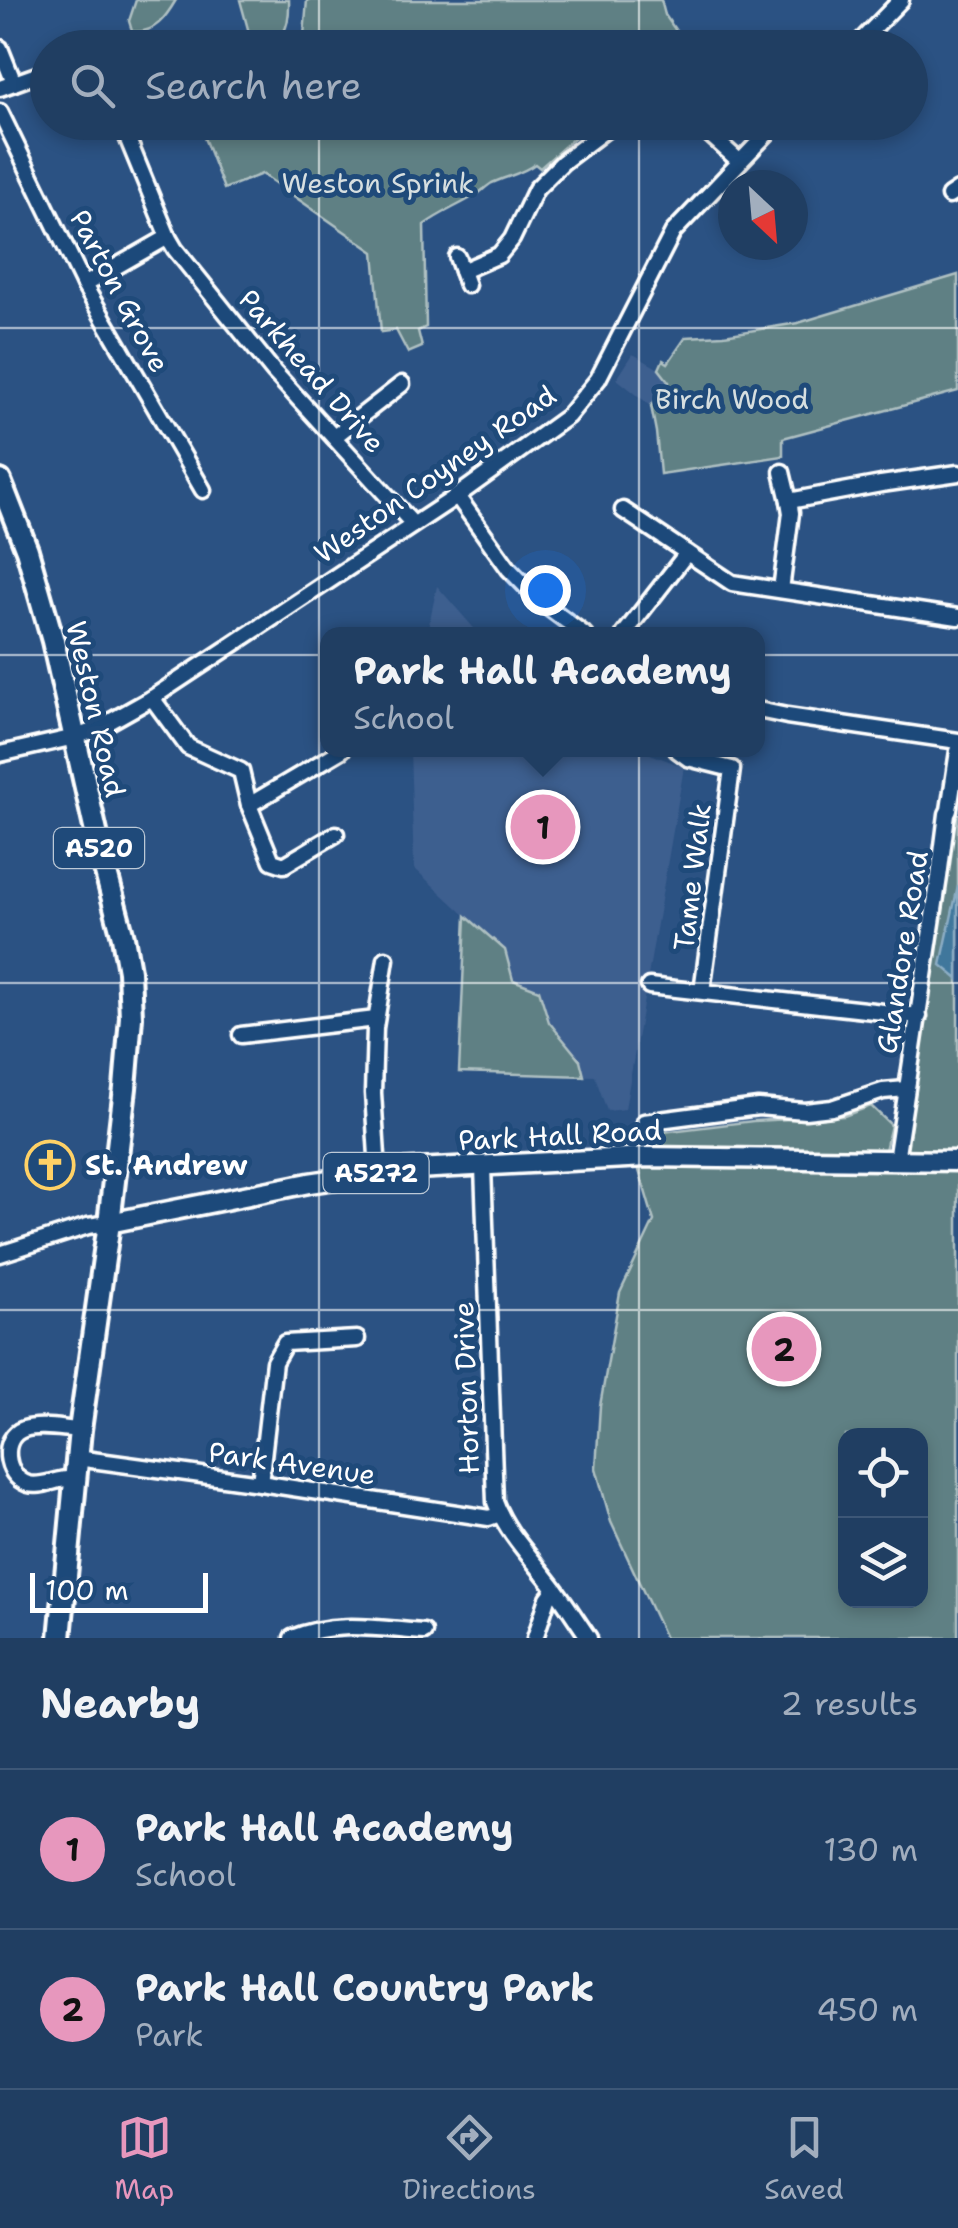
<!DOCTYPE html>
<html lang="en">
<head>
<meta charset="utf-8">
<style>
  body { margin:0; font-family:"Shantell Sans",sans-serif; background:#2d496b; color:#f1f3f6 }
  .controls { position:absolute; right:30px; bottom:30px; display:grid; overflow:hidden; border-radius:20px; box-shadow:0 5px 15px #0003 }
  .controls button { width:90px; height:90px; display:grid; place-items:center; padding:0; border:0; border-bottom:2px solid #3d5777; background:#203e62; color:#f1f3f6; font:50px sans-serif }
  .compass { position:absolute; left:718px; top:170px; width:90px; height:90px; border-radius:50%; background:#203e62; box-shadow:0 5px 15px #0003; rotate:154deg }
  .scale { position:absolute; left:30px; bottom:25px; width:178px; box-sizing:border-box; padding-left:10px; border:5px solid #fff; border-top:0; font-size:28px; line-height:35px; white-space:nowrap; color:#fff; -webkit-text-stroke:8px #1f4a7a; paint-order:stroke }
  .you { position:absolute; left:545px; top:590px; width:35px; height:35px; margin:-25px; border:8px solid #fff; border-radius:50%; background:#1a73e8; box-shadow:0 0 0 15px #1a73e833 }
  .badge { display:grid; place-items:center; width:65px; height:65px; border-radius:50%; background:#e797bd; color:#111; font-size:32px; font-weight:700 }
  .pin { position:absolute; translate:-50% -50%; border:5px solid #fff; box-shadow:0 2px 10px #0006 }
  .popup { position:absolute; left:320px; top:627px; width:445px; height:130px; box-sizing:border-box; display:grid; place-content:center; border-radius:20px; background:#203e62; filter:drop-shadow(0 2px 8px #0005); font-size:32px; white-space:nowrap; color:#a2aebe }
  .popup b { font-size:38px; color:#f1f3f6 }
  .popup::after { content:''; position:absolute; left:50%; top:100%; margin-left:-20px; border:20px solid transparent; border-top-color:#203e62 }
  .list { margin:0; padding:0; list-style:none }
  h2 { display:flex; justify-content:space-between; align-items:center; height:130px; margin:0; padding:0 40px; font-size:42px }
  h2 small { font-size:32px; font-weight:400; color:#a2aebe }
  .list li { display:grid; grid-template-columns:65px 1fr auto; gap:30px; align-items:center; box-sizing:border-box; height:160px; padding:0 40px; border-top:2px solid #3d5777 }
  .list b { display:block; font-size:38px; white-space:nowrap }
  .list p { margin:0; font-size:32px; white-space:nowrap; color:#a2aebe }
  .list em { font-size:32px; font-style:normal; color:#a2aebe }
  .icon { flex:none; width:55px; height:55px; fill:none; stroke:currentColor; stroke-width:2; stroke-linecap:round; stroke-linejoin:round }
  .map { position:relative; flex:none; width:958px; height:1638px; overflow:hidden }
  .search { position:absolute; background:#203e62; box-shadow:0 5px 15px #0003; left:30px; right:30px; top:30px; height:110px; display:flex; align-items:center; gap:25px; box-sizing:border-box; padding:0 35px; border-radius:55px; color:#a2aebe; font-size:38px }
  .sheet { height:450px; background:#203e62 }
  nav { display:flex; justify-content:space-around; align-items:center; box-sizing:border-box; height:140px; border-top:2px solid #3d5777; background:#203e62; font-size:28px; color:#a2aebe }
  nav a { display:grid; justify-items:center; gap:5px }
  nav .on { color:#e797bd }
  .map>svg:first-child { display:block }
</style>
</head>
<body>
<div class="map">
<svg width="958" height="1638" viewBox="0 0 958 1638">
  <rect width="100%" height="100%" fill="#2b5283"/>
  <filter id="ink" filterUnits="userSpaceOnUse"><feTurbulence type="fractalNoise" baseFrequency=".01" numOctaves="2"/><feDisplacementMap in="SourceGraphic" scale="20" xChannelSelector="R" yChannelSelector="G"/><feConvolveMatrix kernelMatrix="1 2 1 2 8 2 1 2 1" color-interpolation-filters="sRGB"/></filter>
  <g filter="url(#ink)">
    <g fill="#3e5f8f">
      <path d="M633 354 659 369 669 382 651 406 617 379Z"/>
      <path d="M437 586 479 634H427Z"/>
      <path d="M410 750H640L684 767 625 1109 607 1111 595 1076 459 1072 466 916 414 868Z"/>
    </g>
    <g fill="#5f8084" stroke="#afc0c2" stroke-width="2.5" fill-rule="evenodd">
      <path d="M136 0H176C166 17 154 35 132 31L129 21Z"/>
      <path d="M240 0H289C290 25 284 49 253 47Z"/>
      <path d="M307 0H661L665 15 683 41 685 47H303Z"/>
      <path d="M217 123V122L591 123 540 168 535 164C522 174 507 176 492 183 487 186 483 190 479 193 461 205 441 212 424 225L426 327 418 331 422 347 408 353 396 330 381 332 374 252 262 174 224 189 201 130Z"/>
      <path d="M958 275V391L783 438V456L660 474 656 432 651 406 669 382 659 369 663 360 668 363 686 337 724 335 798 323Z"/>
      <path d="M958 751V1158L896 1161Z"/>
      <path d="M466 916 505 950 513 980 539 990 549 1022 580 1060 584 1076 459 1072Z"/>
      <path d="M871 1106 891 1125 885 1150 873 1152 654 1149V1133L753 1121 844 1116Z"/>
      <path d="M638 1167H865L958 1170V1638H665L611 1522 596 1468 600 1406 620 1293 654 1221ZM846 1436H920V1600H846Z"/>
    </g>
    <path fill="#40779c" stroke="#8cadc4" stroke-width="2.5" d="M958 886V979L941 965Z"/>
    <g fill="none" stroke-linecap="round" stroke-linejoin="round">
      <g stroke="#fff" stroke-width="21">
        <g id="minor">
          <path d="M0 48 14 83"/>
          <path d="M104 48 109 45"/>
          <path d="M854 48 901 0"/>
          <path d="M0 88 48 71"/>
          <path d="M0 112 84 285 203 490"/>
          <path d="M696 122 739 161"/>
          <path d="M127 137 168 237 175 249 274 372 413 524"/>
          <path d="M949 196 958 190"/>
          <path d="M457 257 467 285"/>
          <path d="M462 271 499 255 512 239 536 189 563 162 616 122"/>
          <path d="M84 285 168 237"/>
          <path d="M334 437 402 384"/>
          <path d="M782 472 789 501"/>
          <path d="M457 496 509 569 541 602 584 634"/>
          <path d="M623 510 732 583 958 617"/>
          <path d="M781 590 791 513 789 501 881 484 958 473"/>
          <path d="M624 634 687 553"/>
          <path d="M152 698 188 747 241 771 249 805 272 861 284 865 336 834"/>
          <path d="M758 710 787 716 958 741"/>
          <path d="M677 750 688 758 732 769 702 991"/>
          <path d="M0 754 75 737 95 730 152 698 457 496 568 416 598 379 673 232 778 122"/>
          <path d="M249 805 342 750"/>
          <path d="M649 986 919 1016"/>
          <path d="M241 1035 376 1019"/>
          <path d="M644 1122 758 1107 805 1111 832 1108 883 1091 906 1089"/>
          <path d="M896 1161 939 877 947 814 949 810 958 751"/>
          <path d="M483 1167 495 1502C507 1534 533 1559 553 1586 566 1603 577 1621 589 1638"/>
          <path d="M378 1172 373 1093 375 1028 386 959"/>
          <path d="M0 1254 88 1226 109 1223"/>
          <path d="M77 1458 260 1483 489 1518 500 1514"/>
          <path d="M74 1479C59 1477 42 1488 28 1484 4 1476 0 1437 24 1429 40 1424 63 1429 80 1430"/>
          <path d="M260 1483 274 1362 285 1343 357 1339"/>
          <path d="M292 1638C335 1620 380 1629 424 1632"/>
          <path d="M535 1638 548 1598 555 1589"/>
        </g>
      </g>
      <g stroke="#fff" stroke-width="25">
        <path id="major" d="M109 1223 309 1183 397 1170 647 1157 958 1161"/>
      </g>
      <g stroke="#fff" stroke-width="28">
        <path id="highway" d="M0 481 27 550 53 641 100 850 123 937 129 971 131 1017 125 1088 109 1223 80 1430 60 1638"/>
      </g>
      <use href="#minor" stroke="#1f4a7a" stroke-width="14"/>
      <use href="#major" stroke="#1f4a7a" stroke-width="18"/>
      <use href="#highway" stroke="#1f4a7a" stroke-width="20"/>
    </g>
  </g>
  <path fill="none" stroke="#fff" stroke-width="2.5" stroke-opacity="0.55" d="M319 0V48M639 0V48M319 122V1638M639 122V1638M0 328H958M0 655H958M0 983H958M0 1310H958"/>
  <defs>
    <g id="church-ring" transform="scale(2.5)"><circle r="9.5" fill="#1f4a7a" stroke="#ffd166" stroke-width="1.5"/><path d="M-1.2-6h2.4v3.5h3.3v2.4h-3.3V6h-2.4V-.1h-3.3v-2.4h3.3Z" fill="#ffd166"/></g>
  </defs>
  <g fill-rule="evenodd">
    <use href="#church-ring" x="50" y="1165"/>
  </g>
  <g text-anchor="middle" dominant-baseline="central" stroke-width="10" stroke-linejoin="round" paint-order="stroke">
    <g fill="#1f4a7a" stroke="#bcc9d7" stroke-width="2.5">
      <rect x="54" y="828" width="90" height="40" rx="8"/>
      <rect x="323.5" y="1153" width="105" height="40" rx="8"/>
    </g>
    <g font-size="25" font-weight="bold" fill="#fff">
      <text x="99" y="848">A520</text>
      <text x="376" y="1173">A5272</text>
    </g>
    <g font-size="28" fill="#d7dfe0" stroke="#1f4a7a">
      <text x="378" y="183">Weston Sprink</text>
      <text x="732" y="399">Birch Wood</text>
    </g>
    <g font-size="28" fill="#fff" stroke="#1f4a7a">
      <text transform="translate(120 291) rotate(62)">Parton Grove</text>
      <text transform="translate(312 371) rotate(49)">Parkhead Drive</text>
      <text transform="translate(435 474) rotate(-35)">Weston Coyney Road</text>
      <text transform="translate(96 709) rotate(77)">Weston Road</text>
      <text transform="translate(692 877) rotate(-83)">Tame Walk</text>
      <text transform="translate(902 952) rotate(-81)">Glandore Road</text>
      <text transform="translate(560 1135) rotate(-3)">Park Hall Road</text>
      <text transform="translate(466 1388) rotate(-92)">Horton Drive</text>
      <text transform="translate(292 1463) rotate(8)">Park Avenue</text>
    </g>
    <g font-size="28" font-weight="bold" fill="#fff" stroke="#1f4a7a" text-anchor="start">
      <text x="85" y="1165">St. Andrew</text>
    </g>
  </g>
</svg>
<div class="controls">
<button><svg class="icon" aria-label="locate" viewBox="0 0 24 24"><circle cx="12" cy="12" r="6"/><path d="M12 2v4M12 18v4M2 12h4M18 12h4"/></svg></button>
<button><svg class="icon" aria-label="layers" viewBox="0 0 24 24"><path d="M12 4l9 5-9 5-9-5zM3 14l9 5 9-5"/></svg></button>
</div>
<svg class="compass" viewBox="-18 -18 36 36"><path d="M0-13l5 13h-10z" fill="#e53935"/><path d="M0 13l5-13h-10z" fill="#a2aebe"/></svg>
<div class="scale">100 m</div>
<div class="you"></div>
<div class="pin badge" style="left:543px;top:827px">1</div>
<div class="popup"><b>Park Hall Academy</b>School</div>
<div class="pin badge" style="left:784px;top:1349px">2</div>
<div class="search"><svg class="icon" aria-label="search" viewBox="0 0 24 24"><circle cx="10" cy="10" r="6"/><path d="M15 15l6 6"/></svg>Search here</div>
</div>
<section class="sheet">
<h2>Nearby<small>2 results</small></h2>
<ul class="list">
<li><span class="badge">1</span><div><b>Park Hall Academy</b><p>School</p></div><em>130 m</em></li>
<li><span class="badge">2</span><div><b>Park Hall Country Park</b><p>Park</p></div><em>450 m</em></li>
</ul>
</section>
<nav>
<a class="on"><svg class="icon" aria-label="map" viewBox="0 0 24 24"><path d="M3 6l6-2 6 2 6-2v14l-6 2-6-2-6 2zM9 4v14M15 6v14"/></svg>Map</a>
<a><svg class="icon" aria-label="directions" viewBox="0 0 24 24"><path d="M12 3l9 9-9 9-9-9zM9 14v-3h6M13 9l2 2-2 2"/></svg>Directions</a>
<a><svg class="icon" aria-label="saved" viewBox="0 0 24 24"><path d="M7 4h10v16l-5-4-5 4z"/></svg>Saved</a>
</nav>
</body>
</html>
